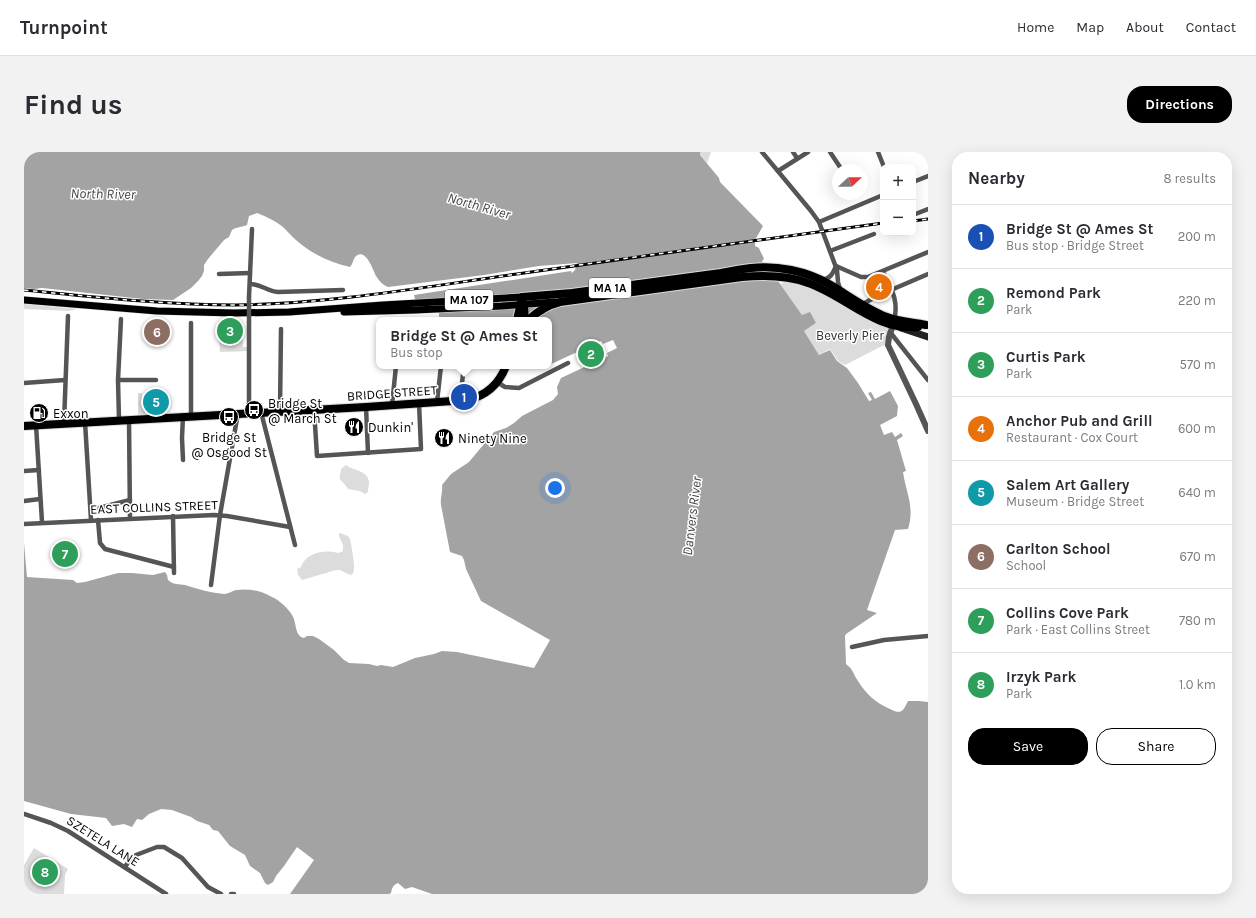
<!DOCTYPE html>
<html lang="en">
<head>
<meta charset="utf-8">
<style>
  body { margin:0; font-family:Karla,sans-serif; background:#f2f2f3; color:#2b2b33 }
  .controls { position:absolute; right:12px; top:12px; display:grid; overflow:hidden; border-radius:8px; box-shadow:0 4px 16px #0002 }
  .controls button { width:36px; height:36px; display:grid; place-items:center; padding:0; border:0; border-bottom:1px solid #e1e1e2; background:#fff; color:#2b2b33; font:20px sans-serif }
  .compass { position:absolute; left:808px; top:12px; width:36px; height:36px; border-radius:50%; background:#fff; box-shadow:0 4px 16px #0002; rotate:68deg }
  .you { position:absolute; left:531px; top:336px; width:14px; height:14px; margin:-10px; border:3px solid #fff; border-radius:50%; background:#1a73e8; box-shadow:0 0 0 6px #1a73e833 }
  .badge { display:grid; place-items:center; width:26px; height:26px; border-radius:50%; background:#000; color:#fff; font-size:13px; font-weight:700 }
  .pin { position:absolute; translate:-50% -50%; border:2px solid #fff; box-shadow:0 1px 4px #0006 }
  .popup { position:absolute; left:352px; top:165px; width:176px; height:52px; box-sizing:border-box; display:grid; place-content:center; border-radius:8px; background:#fff; filter:drop-shadow(0 1px 3px #0005); font-size:13px; white-space:nowrap; color:#7c7c81 }
  .popup b { font-size:15px; color:#2b2b33 }
  .popup::after { content:''; position:absolute; left:50%; top:100%; margin-left:-8px; border:8px solid transparent; border-top-color:#fff }
  .list { margin:0; padding:0; list-style:none }
  h2 { display:flex; justify-content:space-between; align-items:center; height:52px; margin:0; padding:0 16px; font-size:17px }
  h2 small { font-size:13px; font-weight:400; color:#7c7c81 }
  .list li { display:grid; grid-template-columns:26px 1fr auto; gap:12px; align-items:center; box-sizing:border-box; height:64px; padding:0 16px; border-top:1px solid #e1e1e2 }
  .list b { display:block; font-size:15px; white-space:nowrap }
  .list p { margin:0; font-size:13px; white-space:nowrap; color:#7c7c81 }
  .list em { font-size:13px; font-style:normal; color:#7c7c81 }
  .actions { display:flex; gap:8px; padding:12px 16px }
  .actions a { flex:1; padding:9px 0; border:1px solid #000; border-radius:16px; text-align:center; font-size:14px; color:#000 }
  .actions .main { background:#000; color:#fff }
  .map { position:relative; flex:none; width:904px; height:742px; overflow:hidden; border-radius:16px }
  header { display:flex; align-items:center; gap:24px; box-sizing:border-box; height:56px; padding:0 20px; background:#fff; border-bottom:1px solid #e1e1e2 }
  header strong { font-size:19px }
  nav { display:flex; gap:22px; margin-inline-start:auto; font-size:14px }
  .intro { display:flex; align-items:center; justify-content:space-between; box-sizing:border-box; height:96px; padding:0 24px }
  h1 { margin:0; font-size:28px }
  .button { padding:10px 18px; border-radius:16px; background:#000; color:#fff; font-size:14px; font-weight:700 }
  main { display:flex; gap:24px; padding:0 24px }
  aside { flex:1; background:#fff; border-radius:16px; box-shadow:0 4px 16px #0002 }
  .map>svg:first-child { display:block }
</style>
</head>
<body>
<header>
<strong>Turnpoint</strong>
<nav><a>Home</a><a>Map</a><a>About</a><a>Contact</a></nav>
</header>
<div class="intro"><h1>Find us</h1><a class="button">Directions</a></div>
<main>
<div class="map">
<svg width="904" height="742" viewBox="0 0 904 742">
  <rect width="100%" height="100%" fill="#fff"/>
  <g fill="#dcdcdc">
    <path d="M676 0H687L683 11 676 3Z"/>
    <path d="M763 129 791 136 865 176 862 192 821 213 814 209 806 197 795 203 780 179 792 171 778 163 756 132Z"/>
    <path d="M0 152 54 157 45 159 0 157Z"/>
    <path d="M194 169 219 170V195H225V199L196 200 195 188 194 187Z"/>
    <path d="M114 241H118V256H121V262L114 263Z"/>
    <path d="M322 313C329 319 344 318 345 330 345 333 344 337 344 340L341 342 336 339 324 337C322 333 316 328 316 327 315 325 317 320 317 317Z"/>
    <path d="M315 381C319 382 323 383 325 385 327 388 331 414 330 418 329 422 329 422 326 423L316 418H312L278 428 274 423 273 417 277 415C282 400 301 397 315 401L319 399V393L315 384Z"/>
    <path d="M10 696 44 717 41 723 40 742H0V713Z"/>
  </g>
  <path fill="#a3a3a3" d="M0 0H676V3L695 26 696 30 739 74 731 88V94L735 96C736 100 739 103 740 107L738 109 743 118 754 129 778 163 786 160 792 171 780 179 795 203 806 198 813 209 823 216 834 231 845 249 848 248 844 241 847 240 851 247 866 239 874 254 873 264 856 273 860 283 868 280 871 285 877 281 879 284 873 288 882 319 879 320C882 341 891 355 884 377L871 378 843 458 853 461 822 482 821 484 822 512C830 518 829 522 834 529 842 542 852 551 866 557 878 563 879 559 884 549H895L904 550V742H408L388 735 381 737 374 731C369 733 368 736 367 741L365 742H266L290 708 273 695 260 714 252 724 249 730 244 733 241 731 236 721 226 714 221 703 206 694 194 679 189 678 185 673 173 669 167 665 148 658 137 657 125 662 118 668 113 667 108 675 100 672 88 674 82 666 47 662 0 649V391L3 425 49 428 53 431 61 430 94 421H108L129 423 141 420 143 423 144 428C149 433 155 432 161 433 174 437 187 441 200 442 204 442 208 439 212 438 225 436 237 439 248 445 255 448 264 456 268 463 273 470 270 484 280 486L283 484H289L295 487 310 498 320 508 325 511 345 512 353 514 357 513 369 515 391 506 410 502 418 499 433 500 510 516 526 488 457 449 442 417 440 408 438 404 426 400 417 353C416 346 419 339 418 333L427 322 445 310 470 280 482 276 490 271 498 264 529 248 534 242 533 235 537 226 584 204 583 201 593 196 589 188 579 192 577 189 525 213V168H420L415 166V161L391 147 390 143 547 119 548 121 551 118 553 111 515 114 460 123 364 135C359 133 355 129 352 124 349 118 342 96 332 104 329 107 329 112 326 115 309 111 292 104 278 93 271 88 266 82 260 76 252 69 243 65 233 61L225 64 223 73C218 75 212 75 208 78L205 85 200 88 184 107 180 113V119L178 124 174 129 167 136 149 148 119 147 18 136 10 137 0 136Z"/>
  <g fill="none" stroke-linecap="round" stroke-linejoin="round">
    <g stroke="#dbdbdb" stroke-width="8">
      <g id="primary">
        <path d="M0 148 133 159 210 161 265 160 359 153 498 145 501 158V168"/>
        <path d="M320 160 391 158 478 154 531 150"/>
      </g>
    </g>
    <g stroke="#dbdbdb" stroke-width="10">
      <g id="trunk">
        <path d="M493 168 498 145 548 141 697 121C707 119 717 117 727 116 753 113 782 119 805 132 824 143 842 157 863 165 876 170 889 170 902 173"/>
        <path d="M504 168C514 159 524 153 536 150L718 125C740 123 763 123 784 131 822 144 851 179 894 175"/>
        <path d="M0 274 342 255 443 248C462 244 475 232 482 214"/>
      </g>
    </g>
    <g stroke="#555" stroke-width="4.5">
      <path d="M738 0 787 59 795 70 813 118 814 130 816 137"/>
      <path d="M769 0 773 6"/>
      <path d="M806 0 816 15"/>
      <path d="M854 0 860 15"/>
      <path d="M754 19 784 0"/>
      <path d="M889 30 904 24"/>
      <path d="M889 63 904 57"/>
      <path d="M795 70 859 43"/>
      <path d="M806 99 850 82"/>
      <path d="M812 114 837 125H844L904 100"/>
      <path d="M859 120C868 138 875 149 870 169"/>
      <path d="M195 122 226 121"/>
      <path d="M799 128C807 126 809 121 812 114"/>
      <path d="M226 132C237 132 243 139 254 140L319 138"/>
      <path d="M225 145 228 77"/>
      <path d="M839 152 853 144 904 122"/>
      <path d="M225 170V261"/>
      <path d="M866 180 904 228"/>
      <path d="M94 228H132"/>
      <path d="M473 230 481 235 495 236 544 211"/>
      <path d="M0 231 41 228"/>
      <path d="M436 248 440 214"/>
      <path d="M413 250 417 214"/>
      <path d="M368 253 372 214"/>
      <path d="M342 255 344 301"/>
      <path d="M290 257 293 304 397 297 395 251"/>
      <path d="M256 259 257 177"/>
      <path d="M237 260 271 393"/>
      <path d="M167 264V171"/>
      <path d="M95 268 94 228 97 167"/>
      <path d="M105 268 106 366"/>
      <path d="M61 270 67 368"/>
      <path d="M40 271 44 164"/>
      <path d="M12 273 18 370"/>
      <path d="M159 308 158 286 159 264"/>
      <path d="M0 319 15 318"/>
      <path d="M0 349 16 347"/>
      <path d="M67 358 106 348"/>
      <path d="M149 364 150 421"/>
      <path d="M74 368 76 391 81 397 150 415"/>
      <path d="M0 372 190 363 203 364 266 375"/>
      <path d="M187 433 196 363 214 261"/>
      <path d="M828 495 860 488 904 484"/>
      <path d="M0 662 27 671 44 679 142 742"/>
      <path d="M101 715 105 709 112 703 133 695H140L158 706 184 735 197 742"/>
      <path d="M207 742H210"/>
    </g>
    <path stroke="#555" stroke-width="6" d="M869 173 865 185 864 193 892 252 904 279"/>
    <path stroke="#222" stroke-width="7" d="M877 176 904 185"/>
    <use href="#primary" stroke="#000" stroke-width="7"/>
    <use href="#trunk" stroke="#000" stroke-width="8"/>
    <g stroke="#000" stroke-width="3">
      <g id="rail">
        <path d="M889 69 904 67"/>
        <path d="M0 138C71 145 141 153 212 153 306 152 400 135 493 122 615 104 737 88 859 71"/>
      </g>
    </g>
    <use href="#rail" stroke="#fff" stroke-width="1.5" stroke-dasharray="4.5" stroke-linecap="butt"/>
    <path stroke="#555" stroke-width="4.5" d="M225 170V145"/>
  </g>
  <defs>
    <g id="bus-disc" transform="scale(1)"><circle r="9.5" fill="#000" stroke="#fff"/><path d="M-5-6H5V4H4V6H2V4H-2V6H-4V4H-5ZM-3.5-4V0h7V-4ZM-3.5 1.2v1.5H-2V1.2ZM2 1.2v1.5H3.5V1.2Z" fill="#fff"/></g>
    <g id="fuel-disc" transform="scale(1)"><circle r="9.5" fill="#000" stroke="#fff"/><path d="M-5.5-6h7V0h2V4h1.3V-2.5L3-4.5l.8-.8L6-3V5H2.5V1h-1V6h-7ZM-4.2-4.7v3.2H.2V-4.7Z" fill="#fff"/></g>
    <g id="restaurant-disc" transform="scale(1)"><circle r="9.5" fill="#000" stroke="#fff"/><path d="M-5-6h1v4h1v-4h1v4h1v-4h1v5L-1.5 .5V6h-2V.5L-5-1ZM5-6V6H3V1.5H1.5Q1.5-4 5-6Z" fill="#fff"/></g>
  </defs>
  <g fill-rule="evenodd">
    <use href="#bus-disc" x="230" y="258"/>
    <use href="#fuel-disc" x="15" y="261"/>
    <use href="#bus-disc" x="205" y="265"/>
    <use href="#restaurant-disc" x="330" y="275"/>
    <use href="#restaurant-disc" x="420" y="286"/>
  </g>
  <g text-anchor="middle" dominant-baseline="central" stroke-width="3" stroke-linejoin="round" paint-order="stroke">
    <g fill="#fff" stroke="#4c4c4c" stroke-width="1">
      <rect x="565" y="126" width="42" height="20" rx="3"/>
      <rect x="421" y="138" width="48" height="20" rx="3"/>
    </g>
    <g font-size="12" font-weight="bold" fill="#000">
      <text x="586" y="136">MA 1A</text>
      <text x="445" y="148">MA 107</text>
    </g>
    <g font-size="13" fill="#333" stroke="#fff">
      <text x="826" y="183">Beverly Pier</text>
    </g>
    <g font-size="13" fill="#000" stroke="#fff">
      <text transform="translate(368 241) rotate(-4)">BRIDGE STREET</text>
      <text transform="translate(130 355) rotate(-2)">EAST COLLINS STREET</text>
      <text transform="translate(79 689) rotate(32)">SZETELA LANE</text>
    </g>
    <g font-size="13" fill="#000" stroke="#fff" text-anchor="start">
      <text x="244" y="251">Bridge St<tspan x="244" dy="15">@ March St</tspan></text>
      <text x="29" y="261">Exxon</text>
      <text x="344" y="275">Dunkin'</text>
      <text x="205" y="285" text-anchor="middle">Bridge St<tspan x="205" dy="15">@ Osgood St</tspan></text>
      <text x="434" y="286">Ninety Nine</text>
    </g>
    <g font-size="14" font-style="italic" fill="#444" stroke="#fff">
      <text transform="translate(79 42) rotate(1)">North River</text>
      <text transform="translate(455 54) rotate(16)">North River</text>
      <text transform="translate(668 364) rotate(-83)">Danvers River</text>
    </g>
  </g>
</svg>
<div class="controls">
<button>+</button>
<button>−</button>
</div>
<svg class="compass" viewBox="-18 -18 36 36"><path d="M0-13l5 13h-10z" fill="#e53935"/><path d="M0 13l5-13h-10z" fill="#7c7c81"/></svg>
<div class="you"></div>
<div class="pin badge" style="left:440px;top:245px;background:#1a4fb4">1</div>
<div class="popup"><b>Bridge St @ Ames St</b>Bus stop</div>
<div class="pin badge" style="left:567px;top:202px;background:#2e9e5b">2</div>
<div class="pin badge" style="left:206px;top:179px;background:#2e9e5b">3</div>
<div class="pin badge" style="left:855px;top:135px;background:#e8710a">4</div>
<div class="pin badge" style="left:132px;top:250px;background:#0f9aa8">5</div>
<div class="pin badge" style="left:133px;top:180px;background:#8d6e63">6</div>
<div class="pin badge" style="left:41px;top:402px;background:#2e9e5b">7</div>
<div class="pin badge" style="left:21px;top:720px;background:#2e9e5b">8</div>
</div>
<aside>
<h2>Nearby<small>8 results</small></h2>
<ul class="list">
<li><span class="badge" style="background:#1a4fb4">1</span><div><b>Bridge St @ Ames St</b><p>Bus stop · Bridge Street</p></div><em>200 m</em></li>
<li><span class="badge" style="background:#2e9e5b">2</span><div><b>Remond Park</b><p>Park</p></div><em>220 m</em></li>
<li><span class="badge" style="background:#2e9e5b">3</span><div><b>Curtis Park</b><p>Park</p></div><em>570 m</em></li>
<li><span class="badge" style="background:#e8710a">4</span><div><b>Anchor Pub and Grill</b><p>Restaurant · Cox Court</p></div><em>600 m</em></li>
<li><span class="badge" style="background:#0f9aa8">5</span><div><b>Salem Art Gallery</b><p>Museum · Bridge Street</p></div><em>640 m</em></li>
<li><span class="badge" style="background:#8d6e63">6</span><div><b>Carlton School</b><p>School</p></div><em>670 m</em></li>
<li><span class="badge" style="background:#2e9e5b">7</span><div><b>Collins Cove Park</b><p>Park · East Collins Street</p></div><em>780 m</em></li>
<li><span class="badge" style="background:#2e9e5b">8</span><div><b>Irzyk Park</b><p>Park</p></div><em>1.0 km</em></li>
</ul>
<div class="actions"><a class="main">Save</a><a>Share</a></div>
</aside>
</main>
</body>
</html>
